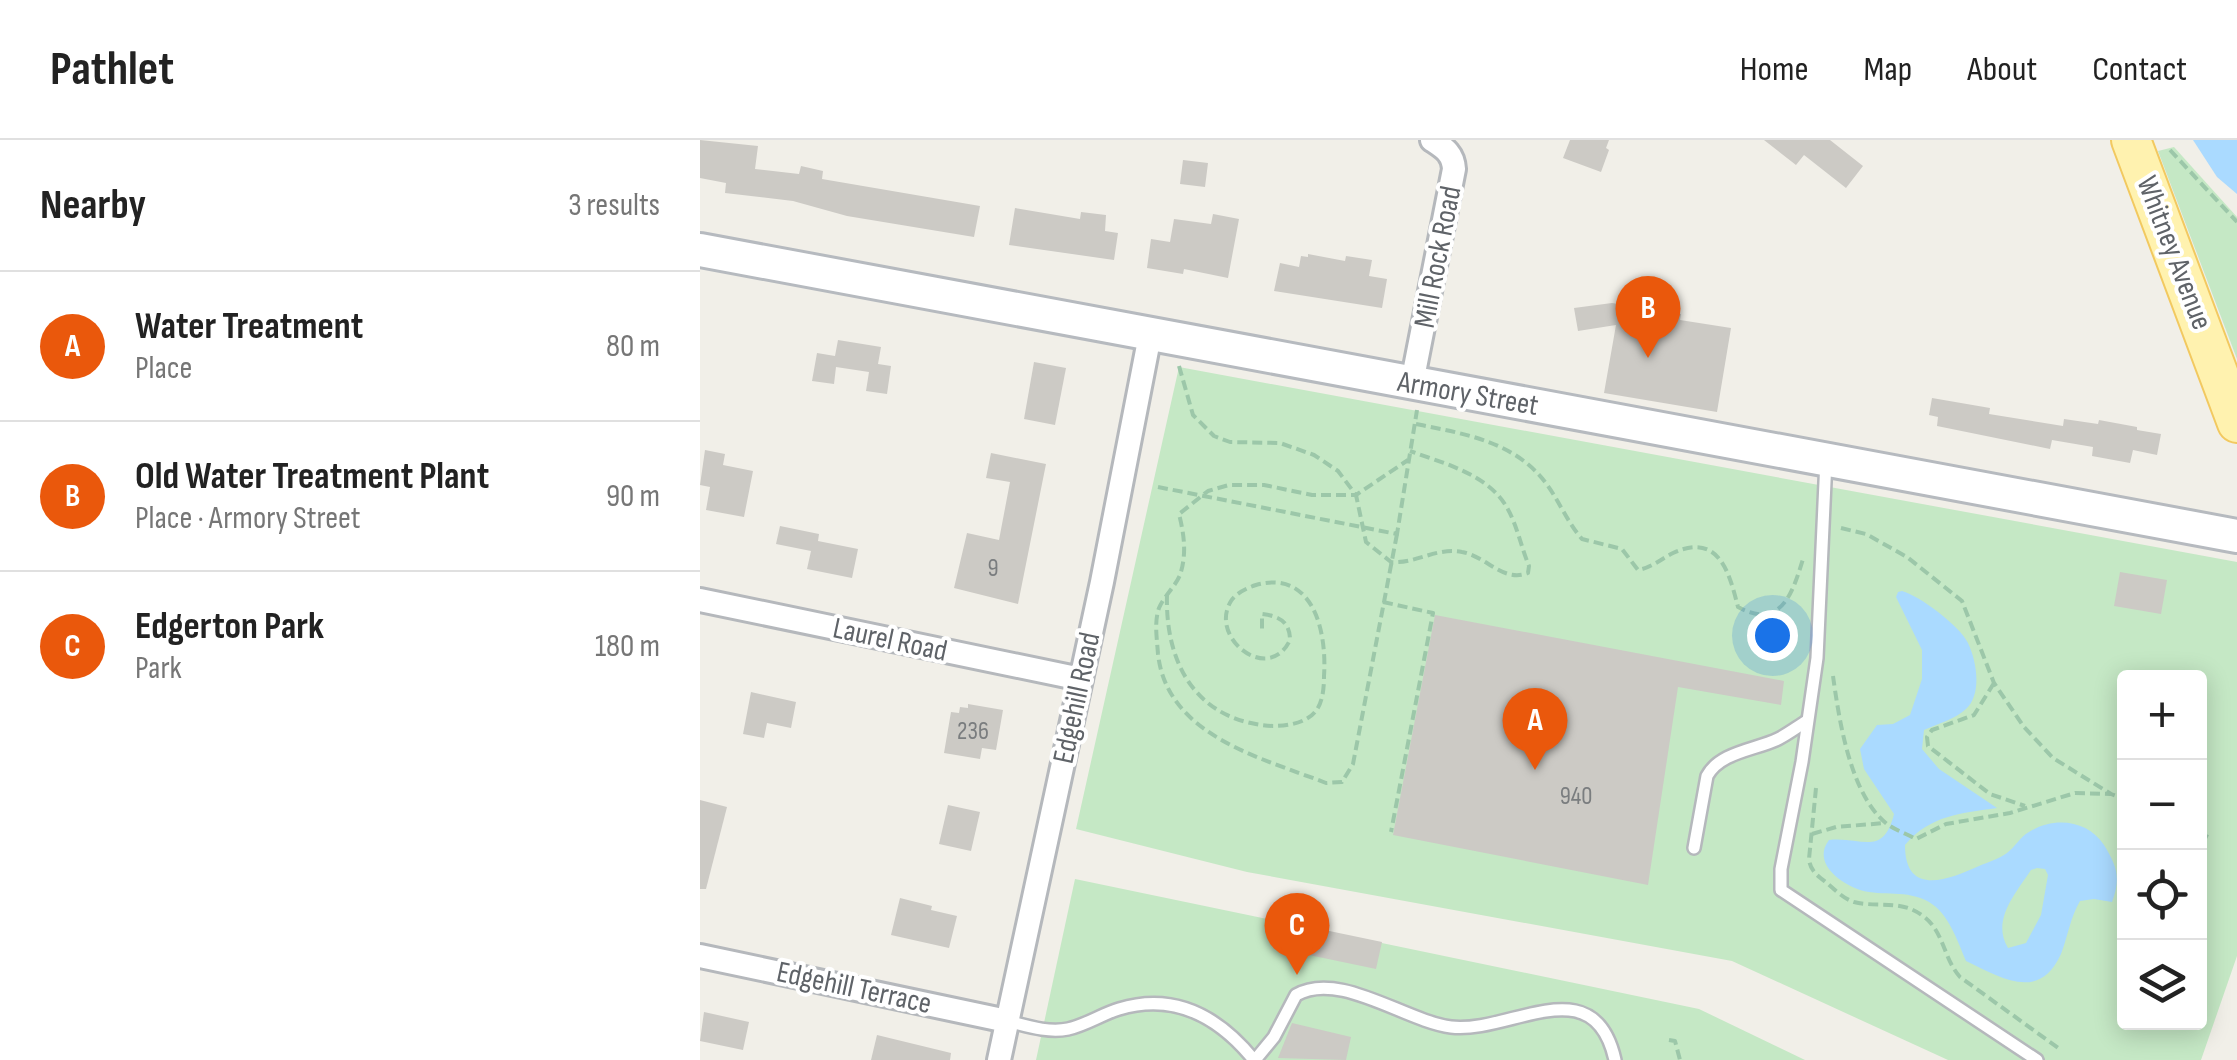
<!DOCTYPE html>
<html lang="en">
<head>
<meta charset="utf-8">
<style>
  body { margin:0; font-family:"Sofia Sans Condensed",sans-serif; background:#f6f6f6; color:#222 }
  .controls { position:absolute; right:30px; bottom:30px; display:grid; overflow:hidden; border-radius:10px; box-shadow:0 5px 25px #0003 }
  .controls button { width:90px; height:90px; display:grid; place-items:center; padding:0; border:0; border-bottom:2px solid #e0e0e0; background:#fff; color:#222; font:50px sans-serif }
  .you { position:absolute; left:1072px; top:495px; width:35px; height:35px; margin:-25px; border:8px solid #fff; border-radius:50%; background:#1a73e8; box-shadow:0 0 0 15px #1a73e833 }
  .badge { display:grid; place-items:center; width:65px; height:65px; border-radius:50%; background:#ea580c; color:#fff; font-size:32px; font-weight:700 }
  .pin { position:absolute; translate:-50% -82px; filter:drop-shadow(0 2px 5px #0008) }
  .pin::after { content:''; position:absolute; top:52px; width:35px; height:30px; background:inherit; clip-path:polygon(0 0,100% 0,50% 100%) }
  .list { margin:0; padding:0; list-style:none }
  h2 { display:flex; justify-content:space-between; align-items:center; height:130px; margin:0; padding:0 40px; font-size:42px }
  h2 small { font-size:32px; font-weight:400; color:#767676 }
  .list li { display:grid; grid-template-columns:65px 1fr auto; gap:30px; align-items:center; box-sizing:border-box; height:150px; padding:0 40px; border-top:2px solid #e0e0e0 }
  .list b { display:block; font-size:38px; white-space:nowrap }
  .list p { margin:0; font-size:32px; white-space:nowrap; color:#767676 }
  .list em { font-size:32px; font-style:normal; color:#767676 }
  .icon { flex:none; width:55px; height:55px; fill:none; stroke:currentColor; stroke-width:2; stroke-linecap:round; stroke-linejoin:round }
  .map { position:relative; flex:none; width:1537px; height:920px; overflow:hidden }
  header { display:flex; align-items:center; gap:60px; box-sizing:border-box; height:140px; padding:0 50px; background:#fff; border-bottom:2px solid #e0e0e0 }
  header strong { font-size:48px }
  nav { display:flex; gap:55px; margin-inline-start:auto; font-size:35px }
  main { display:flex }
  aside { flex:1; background:#fff }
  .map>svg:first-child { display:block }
</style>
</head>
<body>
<header>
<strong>Pathlet</strong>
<nav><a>Home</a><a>Map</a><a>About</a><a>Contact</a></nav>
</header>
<main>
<aside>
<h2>Nearby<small>3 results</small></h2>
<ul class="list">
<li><span class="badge">A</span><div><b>Water Treatment</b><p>Place</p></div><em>80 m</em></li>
<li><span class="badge">B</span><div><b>Old Water Treatment Plant</b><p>Place · Armory Street</p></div><em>90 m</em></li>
<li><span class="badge">C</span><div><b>Edgerton Park</b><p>Park</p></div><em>180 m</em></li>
</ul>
</aside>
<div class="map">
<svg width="1537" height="920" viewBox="0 0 1537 920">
  <rect width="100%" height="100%" fill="#f1efe8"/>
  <g fill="#c5e8c5" fill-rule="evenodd">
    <path d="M1474 7 1537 77V219L1458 11Z"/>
    <path d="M479 227 1537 422V816L1501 920H1248L1032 821 547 732 376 689ZM1424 538H1500V882H1424Z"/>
    <path d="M375 739 999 869 1105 920H336Z"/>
  </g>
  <g fill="#aadaff" fill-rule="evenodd">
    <path d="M1493 0H1537V54L1517 37Z"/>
    <path d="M1202 451C1220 456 1260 486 1268 503 1277 522 1282 554 1266 569 1255 579 1238 584 1224 590L1222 609 1239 629 1297 668C1262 673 1230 675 1205 705 1205 757 1248 740 1279 726 1288 722 1299 719 1307 713 1315 707 1320 697 1329 692 1354 676 1388 680 1404 705 1417 726 1421 738 1412 762L1394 759 1380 761C1370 778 1368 796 1361 814 1339 863 1300 837 1266 821 1257 800 1249 774 1229 762 1206 749 1184 757 1160 750 1139 743 1112 722 1129 700 1161 696 1183 718 1194 674L1164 629 1160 609 1177 585 1193 584 1210 575 1222 539V510L1196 457 1198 452ZM1337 728 1345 729 1348 735 1341 775 1326 803 1308 808C1291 780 1316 753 1331 730Z"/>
  </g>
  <g fill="#cccac5">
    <path d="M0 0 58 6 55 29 99 34 101 26 123 31 122 39 280 66 274 97 147 76 93 61 25 53 26 43 0 38Z"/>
    <path d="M870 0H909L906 8 909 10 901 32 863 18Z"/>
    <path d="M1064 0H1130L1163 26 1146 48 1104 15 1096 25Z"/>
    <path d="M483 20 508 23 505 47 480 44Z"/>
    <path d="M315 68 380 79 381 72 406 75 405 91 418 93 414 120 309 105Z"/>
    <path d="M513 74 539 79 528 138 484 129 483 134 447 128 451 99 470 102 474 79 511 84Z"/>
    <path d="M608 114 645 121 646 116 672 120 669 136 687 139 682 168 574 151 580 123 599 127 601 116 608 117Z"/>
    <path d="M912 163 981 174 980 180 1031 188 1017 272 904 253 916 185 878 191 874 168Z"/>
    <path d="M138 200 181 207 178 224 191 226 187 254 166 251 169 232 136 227 134 244 112 241 117 213 135 216Z"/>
    <path d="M334 222 366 228 355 285 324 279Z"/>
    <path d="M1232 258 1290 268 1289 274 1363 286 1364 279 1398 284 1399 280 1437 287V290L1461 294 1457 315 1433 310 1430 323 1392 316 1393 307 1352 300 1350 309 1237 286 1238 277 1229 275Z"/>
    <path d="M5 310 25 314 23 325 53 331 44 377 6 370 10 347 0 345Z"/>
    <path d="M291 313 346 324 318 464 254 448 267 393 299 400 310 342 286 338Z"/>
    <path d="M80 386 119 394 118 401 158 409 152 438 107 429 111 411 76 404Z"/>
    <path d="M1420 432 1467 440 1461 474 1414 466Z"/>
    <path d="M735 475 1084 541 1081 565 978 547 948 745 693 695Z"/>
    <path d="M51 552 96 562 91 588 67 583 64 598 43 594Z"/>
    <path d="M268 564 303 570 296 610 282 608 280 619 244 613 251 572 259 573 260 567 268 568Z"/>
    <path d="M0 660 27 667 6 749H0Z"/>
    <path d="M248 665 280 672 271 711 239 704Z"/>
    <path d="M200 758 232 766 231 770 257 776 249 808 191 795Z"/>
    <path d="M591 783 682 802 676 829 585 810Z"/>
    <path d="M4 872 49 882 43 910 0 901Z"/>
    <path d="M592 883 651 897 646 920 578 918Z"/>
    <path d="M177 895 251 913 250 920H171Z"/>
  </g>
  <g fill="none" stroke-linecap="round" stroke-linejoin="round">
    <g stroke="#b5b8bc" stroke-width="16">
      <g id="service">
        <path d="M1126 320 1117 518 1102 622 1081 729V750L1337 920"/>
        <path d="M994 708 1007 636C1020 612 1055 610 1078 599 1088 594 1097 587 1107 581"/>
        <path d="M307 881C327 886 348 893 368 889 386 885 402 874 419 869 475 852 519 877 554 920"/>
        <path d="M555 920 574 897 596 855C639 830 705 881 751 887 810 894 894 826 915 920"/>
      </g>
    </g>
    <g stroke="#b5b8bc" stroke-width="28">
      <g id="minor">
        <path d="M712 243 754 29C753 13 744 8 732 0"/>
        <path d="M0 460 381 539"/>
        <path d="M0 816 307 881"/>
        <path d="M299 920 402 442 450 195"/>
      </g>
    </g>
    <g stroke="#b6babf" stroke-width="38">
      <path id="secondary" d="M0 110 1537 396"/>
    </g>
    <g stroke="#f2c960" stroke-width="42">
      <path id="primary" d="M1431 0 1537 283"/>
    </g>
    <g stroke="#9cc7a9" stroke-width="4" stroke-dasharray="10 5" stroke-linecap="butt">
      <path d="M1470 10 1537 82"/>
      <path d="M479 226 493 275 514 296 530 302 580 303 614 315 638 331 656 355 666 402 691 422C716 424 736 407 762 412 786 416 803 443 828 433L829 426C821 407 817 384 806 366 787 334 743 323 710 311"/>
      <path d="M716 284C766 294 817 302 848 346 860 363 868 383 882 399L922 409 938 430C951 428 961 419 973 413 1019 392 1029 432 1038 467 1082 491 1093 451 1103 419"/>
      <path d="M458 347 697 394 717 270"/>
      <path d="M1141 388 1166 394 1207 417 1262 461 1294 543 1324 587 1353 618 1411 654"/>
      <path d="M697 394 653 624 642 642 626 643C562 618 467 596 458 514 457 499 454 482 459 468 464 456 475 447 480 435 487 414 484 394 479 374L508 351 529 345H564L612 355H656L708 320"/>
      <path d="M467 455C465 524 497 582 573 586 587 586 606 583 615 572 623 563 624 547 624 536 627 493 614 429 556 445 547 448 536 453 531 461 508 498 569 545 590 500 590 481 578 476 562 474V493"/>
      <path d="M683 462 733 473 691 692"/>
      <path d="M1133 536C1139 579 1150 655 1187 684 1195 690 1207 694 1216 699L1246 684 1310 673 1375 653 1411 654 1424 659"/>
      <path d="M1294 543 1274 575 1232 590 1227 597 1228 606 1290 654 1325 666"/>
      <path d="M1116 648 1109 719C1110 731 1118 736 1127 743 1135 750 1144 759 1154 762 1178 768 1201 759 1223 776 1244 791 1243 818 1260 837L1361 910"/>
      <path d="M1500 693 1508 697"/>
      <path d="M1112 694 1136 687 1185 683"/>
      <path d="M969 900 975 901 980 920"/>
    </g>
    <use href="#service" stroke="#fff" stroke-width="11"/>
    <use href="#minor" stroke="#fff" stroke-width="22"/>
    <use href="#secondary" stroke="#fff" stroke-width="32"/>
    <use href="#primary" stroke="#fff2af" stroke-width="38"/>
  </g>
  <g text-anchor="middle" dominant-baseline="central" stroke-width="8" stroke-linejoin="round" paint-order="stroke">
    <g font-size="25" fill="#7a7d7f">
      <text x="293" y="428">9</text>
      <text x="273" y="591">236</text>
      <text x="876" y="656">940</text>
    </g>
    <g font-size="30" fill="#5f6368" stroke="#fff">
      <text transform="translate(1474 113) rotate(69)">Whitney Avenue</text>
      <text transform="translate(738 117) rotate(-79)">Mill Rock Road</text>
      <text transform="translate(768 254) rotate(10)">Armory Street</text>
      <text transform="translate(190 500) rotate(12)">Laurel Road</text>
      <text transform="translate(377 558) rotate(-78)">Edgehill Road</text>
      <text transform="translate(154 848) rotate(12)">Edgehill Terrace</text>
    </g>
  </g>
</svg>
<div class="controls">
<button>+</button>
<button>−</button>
<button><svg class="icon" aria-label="locate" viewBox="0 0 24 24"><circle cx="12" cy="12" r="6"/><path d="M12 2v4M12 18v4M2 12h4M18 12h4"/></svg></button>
<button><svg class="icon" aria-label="layers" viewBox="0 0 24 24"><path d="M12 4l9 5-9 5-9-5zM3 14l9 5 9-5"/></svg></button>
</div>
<div class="you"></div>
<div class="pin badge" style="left:835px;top:630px">A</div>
<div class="pin badge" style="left:948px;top:218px">B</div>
<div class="pin badge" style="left:597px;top:835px">C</div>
</div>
</main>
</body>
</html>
